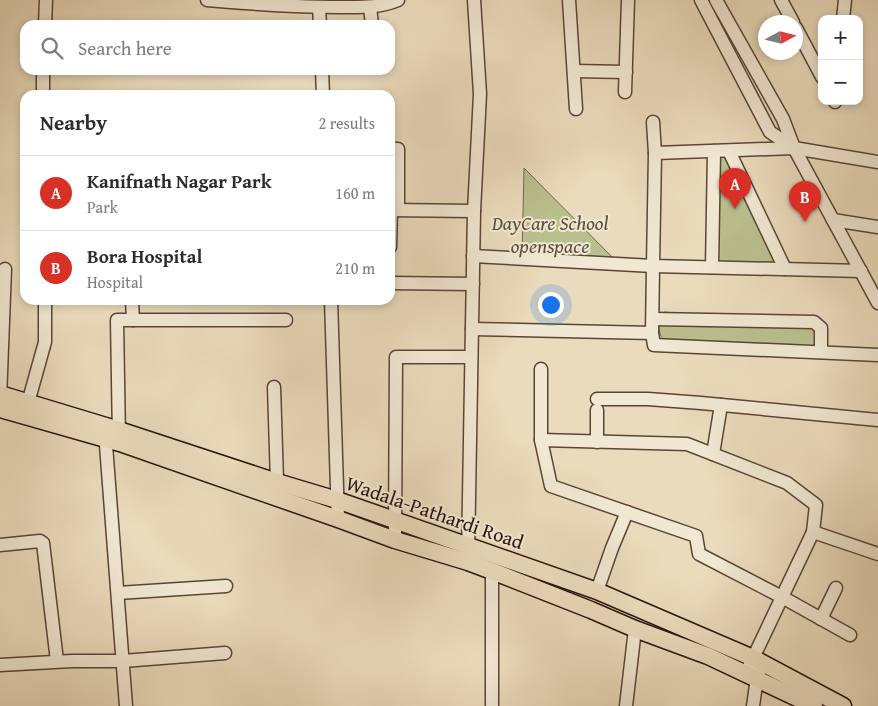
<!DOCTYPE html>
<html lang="en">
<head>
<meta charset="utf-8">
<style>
  body { margin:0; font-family:"Gentium Book Plus",serif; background:#f2f2f3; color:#2b2b33 }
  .controls { position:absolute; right:15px; top:15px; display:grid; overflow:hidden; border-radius:10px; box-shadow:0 2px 8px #0003 }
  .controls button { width:45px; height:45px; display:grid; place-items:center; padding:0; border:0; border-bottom:1px solid #e1e1e2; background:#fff; color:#2b2b33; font:25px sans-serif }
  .compass { position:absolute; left:758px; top:15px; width:45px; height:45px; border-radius:50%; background:#fff; box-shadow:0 2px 8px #0003; rotate:83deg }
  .you { position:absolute; left:550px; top:304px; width:18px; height:18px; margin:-12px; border:4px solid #fff; border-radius:50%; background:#1a73e8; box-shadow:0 0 0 8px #1a73e833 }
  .badge { display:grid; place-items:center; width:32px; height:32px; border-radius:50%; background:#d93025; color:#fff; font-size:16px; font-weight:700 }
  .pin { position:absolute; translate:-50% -41px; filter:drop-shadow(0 1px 2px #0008) }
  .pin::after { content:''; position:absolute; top:26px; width:18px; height:15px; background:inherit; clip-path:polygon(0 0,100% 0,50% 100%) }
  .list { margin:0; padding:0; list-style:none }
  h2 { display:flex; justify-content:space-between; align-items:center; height:65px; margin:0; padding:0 20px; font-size:21px }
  h2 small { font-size:16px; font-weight:400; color:#7c7c81 }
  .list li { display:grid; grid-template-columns:32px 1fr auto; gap:15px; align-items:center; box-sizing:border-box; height:75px; padding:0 20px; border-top:1px solid #e1e1e2 }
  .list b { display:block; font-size:19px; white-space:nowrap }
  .list p { margin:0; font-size:16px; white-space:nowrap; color:#7c7c81 }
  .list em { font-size:16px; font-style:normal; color:#7c7c81 }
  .icon { flex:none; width:28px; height:28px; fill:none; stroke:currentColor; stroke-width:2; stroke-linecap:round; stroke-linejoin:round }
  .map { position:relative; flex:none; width:878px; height:706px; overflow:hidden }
  .search { position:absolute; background:#fff; box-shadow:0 2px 8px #0003; left:20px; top:20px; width:375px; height:55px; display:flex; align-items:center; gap:12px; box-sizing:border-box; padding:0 18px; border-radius:15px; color:#7c7c81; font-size:19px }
  .panel { position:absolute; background:#fff; box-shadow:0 2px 8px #0003; left:20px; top:90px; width:375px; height:215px; border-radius:15px }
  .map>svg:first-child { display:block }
</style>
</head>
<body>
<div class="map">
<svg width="878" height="706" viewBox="0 0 878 706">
  <rect width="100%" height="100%" fill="#eadbbc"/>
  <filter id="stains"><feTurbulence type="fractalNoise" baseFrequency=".004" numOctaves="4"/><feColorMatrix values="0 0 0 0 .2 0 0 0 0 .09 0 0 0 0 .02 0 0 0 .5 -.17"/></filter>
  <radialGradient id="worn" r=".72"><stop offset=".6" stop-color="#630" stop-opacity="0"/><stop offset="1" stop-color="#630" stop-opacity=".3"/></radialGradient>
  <g fill="#babf8e" stroke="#72694c">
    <path d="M714 151H729L785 269 712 267Z"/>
    <path d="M524 168 619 264 522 259Z"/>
    <path d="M664 312 727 318 821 319 822 348 724 343 663 339C657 332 658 319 664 312Z"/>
  </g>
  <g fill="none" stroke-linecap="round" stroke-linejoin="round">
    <g stroke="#5a4537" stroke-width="15">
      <g id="minor">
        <path d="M207 0C252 4 296 7 341 7 360 7 380 8 398 0"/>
        <path d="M569 0 576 109"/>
        <path d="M701 0 770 132 794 148"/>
        <path d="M716 0 783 119 794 148 878 303"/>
        <path d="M781 0 793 22"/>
        <path d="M319 7 320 25"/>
        <path d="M370 7 372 25"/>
        <path d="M843 19 845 0"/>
        <path d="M45 25 46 0"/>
        <path d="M796 28 822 77"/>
        <path d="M322 70 323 95"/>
        <path d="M574 71 626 72"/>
        <path d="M625 92 628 0"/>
        <path d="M43 95V70"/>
        <path d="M835 101V102V101"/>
        <path d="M390 149H398V210"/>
        <path d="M729 151 785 269"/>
        <path d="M655 153 794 148 878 162"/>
        <path d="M390 210 474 211"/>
        <path d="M833 220 878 227"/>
        <path d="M390 247 391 210"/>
        <path d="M473 256 653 266 861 271"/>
        <path d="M712 267 714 151"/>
        <path d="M390 283 473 284"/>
        <path d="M132 300 133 320"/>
        <path d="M331 300 338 519"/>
        <path d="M653 319 814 322 821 328V352"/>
        <path d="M472 329 652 333 653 266 655 153 653 122"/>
        <path d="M652 333 654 345 878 355"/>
        <path d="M541 369V440L551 486 696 536 699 554 782 597 850 635"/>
        <path d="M274 387 277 482"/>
        <path d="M0 399 5 269"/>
        <path d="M597 399H648L701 403 878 420"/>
        <path d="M26 410 45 342V300"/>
        <path d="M105 432 126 706"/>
        <path d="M119 439 117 320H286"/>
        <path d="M541 440 687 444 787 483 816 505 813 532 746 673"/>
        <path d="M597 442V410"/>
        <path d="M713 454 721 405"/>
        <path d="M813 532 878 554"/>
        <path d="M395 540 396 357H471"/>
        <path d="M0 545 40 541 43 543 57 661"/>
        <path d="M468 555 474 211 480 94 474 0"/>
        <path d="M492 571V706"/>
        <path d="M597 591 612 548 627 512"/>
        <path d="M118 593 226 586"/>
        <path d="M821 619 836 588"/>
        <path d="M0 665 72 661H123L225 653"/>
        <path d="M626 706 635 629"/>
        <path d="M753 706 757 678 759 672"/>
      </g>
    </g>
    <g stroke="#2a130b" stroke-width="19">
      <g id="major">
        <path d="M0 394 119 430 277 482 337 500 597 591 753 658 843 706"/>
        <path d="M0 409 120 443 338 519 395 540 468 562 492 571 591 610 635 629 708 656 814 706"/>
      </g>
    </g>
    <use href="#minor" stroke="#f1e8d3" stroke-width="12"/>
    <use href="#major" stroke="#eadbbc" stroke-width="16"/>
  </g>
  <g text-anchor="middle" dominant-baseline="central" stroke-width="4" stroke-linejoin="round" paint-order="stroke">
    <g font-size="20" font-style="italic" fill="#5c4f39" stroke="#f1e8d3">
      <text x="550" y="222">DayCare School<tspan x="550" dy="23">openspace</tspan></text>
    </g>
    <g font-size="20" fill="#2a130b" stroke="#f1e8d3">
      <text transform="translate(435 512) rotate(19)">Wadala-Pathardi Road</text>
    </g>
  </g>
  <rect width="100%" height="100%" filter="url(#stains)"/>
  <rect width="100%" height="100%" fill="url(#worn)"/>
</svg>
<div class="controls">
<button>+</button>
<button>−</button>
</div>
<svg class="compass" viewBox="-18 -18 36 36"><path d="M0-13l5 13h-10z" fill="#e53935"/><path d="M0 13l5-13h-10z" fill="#7c7c81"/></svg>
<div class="you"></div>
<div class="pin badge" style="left:735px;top:209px">A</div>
<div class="pin badge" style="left:805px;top:222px">B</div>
<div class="search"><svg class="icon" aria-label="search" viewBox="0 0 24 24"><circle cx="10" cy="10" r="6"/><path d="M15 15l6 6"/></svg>Search here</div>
<section class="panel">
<h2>Nearby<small>2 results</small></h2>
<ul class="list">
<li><span class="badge">A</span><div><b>Kanifnath Nagar Park</b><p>Park</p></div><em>160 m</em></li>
<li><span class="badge">B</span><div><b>Bora Hospital</b><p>Hospital</p></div><em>210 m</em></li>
</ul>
</section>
</div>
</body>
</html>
